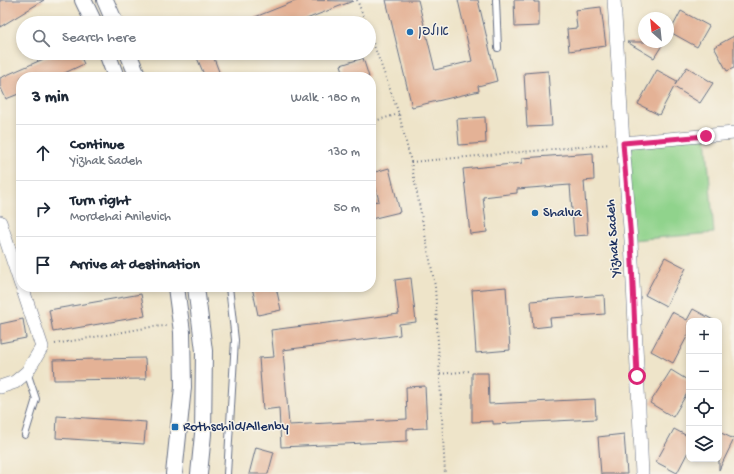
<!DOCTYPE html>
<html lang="en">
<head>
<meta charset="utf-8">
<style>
  body { margin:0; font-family:"Gochi Hand","Playpen Sans Hebrew",sans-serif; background:#f6f6f7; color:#1f2937 }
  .controls { position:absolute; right:12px; bottom:12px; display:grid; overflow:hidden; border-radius:8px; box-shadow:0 2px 6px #0003 }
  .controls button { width:36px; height:36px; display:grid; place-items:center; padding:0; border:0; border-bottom:1px solid #e0e1e3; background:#fff; color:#1f2937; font:20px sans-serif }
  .compass { position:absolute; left:638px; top:12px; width:36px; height:36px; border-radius:50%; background:#fff; box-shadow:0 2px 6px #0003; rotate:333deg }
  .stop { position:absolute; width:12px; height:12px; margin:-9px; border:3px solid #db2777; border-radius:50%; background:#fff }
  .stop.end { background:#db2777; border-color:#fff; box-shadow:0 1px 4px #0008 }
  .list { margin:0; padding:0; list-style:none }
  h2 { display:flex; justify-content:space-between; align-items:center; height:52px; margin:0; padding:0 16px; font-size:17px }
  h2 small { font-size:13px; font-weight:400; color:#747a83 }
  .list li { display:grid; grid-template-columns:26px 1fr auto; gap:12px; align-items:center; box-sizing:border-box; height:56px; padding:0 16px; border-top:1px solid #e0e1e3 }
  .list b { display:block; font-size:15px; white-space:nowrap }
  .list p { margin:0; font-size:13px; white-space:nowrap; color:#747a83 }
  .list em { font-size:13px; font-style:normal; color:#747a83 }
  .icon { flex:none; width:22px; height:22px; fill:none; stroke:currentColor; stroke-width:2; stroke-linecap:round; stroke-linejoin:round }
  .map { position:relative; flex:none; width:734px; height:474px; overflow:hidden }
  .search { position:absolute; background:#fff; box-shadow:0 2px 6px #0003; left:16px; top:16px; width:360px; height:44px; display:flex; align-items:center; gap:10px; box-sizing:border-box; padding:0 14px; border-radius:22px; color:#747a83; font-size:15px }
  .panel { position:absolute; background:#fff; box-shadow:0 2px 6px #0003; left:16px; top:72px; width:360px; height:220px; border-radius:16px }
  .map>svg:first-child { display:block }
</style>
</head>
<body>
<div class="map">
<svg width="734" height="474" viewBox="0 0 734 474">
  <rect width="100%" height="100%" fill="#f7f3e8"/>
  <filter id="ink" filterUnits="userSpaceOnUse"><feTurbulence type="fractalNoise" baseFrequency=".025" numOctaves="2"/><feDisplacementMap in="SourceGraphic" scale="8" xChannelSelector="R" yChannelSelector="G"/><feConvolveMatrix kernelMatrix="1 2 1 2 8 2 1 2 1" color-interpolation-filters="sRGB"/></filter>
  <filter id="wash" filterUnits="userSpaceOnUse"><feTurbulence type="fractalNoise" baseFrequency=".012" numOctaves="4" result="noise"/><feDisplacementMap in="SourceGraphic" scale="16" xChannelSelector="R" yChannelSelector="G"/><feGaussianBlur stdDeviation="0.9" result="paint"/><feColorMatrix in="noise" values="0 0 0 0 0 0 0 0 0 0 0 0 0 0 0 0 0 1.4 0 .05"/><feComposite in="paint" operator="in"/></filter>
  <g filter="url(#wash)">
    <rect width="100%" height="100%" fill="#eee4c9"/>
    <path fill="#90d38c" stroke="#568175" d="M706 136 714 233 631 240 623 143Z"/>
    <g id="blocks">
      <g fill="#e4b296">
        <path d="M0 0H44L0 27Z"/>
        <path d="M298 0 353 1 296 23H240Z"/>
        <path d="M386 0H418L435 70 472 61 458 0H478L497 81 478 86 479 91 412 107Z"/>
        <path d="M514 0H534V2H539V26L515 27Z"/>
        <path d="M601 7 606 46 569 51 567 29 577 28 575 10Z"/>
        <path d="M681 11 709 26 697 47 670 32Z"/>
        <path d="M734 36V68L727 71 714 47Z"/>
        <path d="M627 42H664L654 58Z"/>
        <path d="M57 53H79L84 64 56 77H21V93L6 99 0 86V78Z"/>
        <path d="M195 53H212L221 77H205Z"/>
        <path d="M363 58 369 77H345L341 65Z"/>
        <path d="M687 67 713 83 700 103 674 87 659 115 638 104 657 70 677 81 675 85Z"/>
        <path d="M548 71 552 126 527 127 524 73Z"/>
        <path d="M485 117 486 143 459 145 457 119Z"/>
        <path d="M593 153 594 180 584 181 588 235 574 236 570 185 517 189V193L483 197 487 232 470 234 463 169 522 163V158Z"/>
        <path d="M389 168 400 212 371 219V202L379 201 372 173Z"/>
        <path d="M665 257 686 268 666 306 645 295Z"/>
        <path d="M411 278 416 322 399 324 400 335 283 350 289 425 407 419 406 387 425 386 427 428 407 429V441L281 447 279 408 263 410 259 358 274 357 271 330 399 314 395 280Z"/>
        <path d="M252 287H276L281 310 258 315Z"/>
        <path d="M506 287 510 350 476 353 472 290Z"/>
        <path d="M141 294 145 316 53 332 49 310Z"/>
        <path d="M604 295 605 314 550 318 551 326 533 328 531 301Z"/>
        <path d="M693 309 715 321H689V333L673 363 651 351 672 312 687 320Z"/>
        <path d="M23 319 26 338 0 343V324Z"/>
        <path d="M145 358 146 379 54 380 53 360Z"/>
        <path d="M671 370 689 381V390L673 417 650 403Z"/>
        <path d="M472 373H488L489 404 595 399 596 419 493 424V421L472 422Z"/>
        <path d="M57 416 146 422 144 444 56 438Z"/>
        <path d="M674 429 689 437V450L677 473 656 462Z"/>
        <path d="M719 432 734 439 719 470Z"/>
        <path d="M624 434 627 474H601L598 437Z"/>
        <path d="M256 447 274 452 268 474H249Z"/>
      </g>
    </g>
  </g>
  <g filter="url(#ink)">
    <use href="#blocks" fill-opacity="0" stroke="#656e83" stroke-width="1"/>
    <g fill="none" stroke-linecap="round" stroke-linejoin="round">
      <g stroke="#656e83" stroke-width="8">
        <g id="service">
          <path d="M496 0 498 48"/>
          <path d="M25 435 36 399 27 372"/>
          <path d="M227 474 235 340 229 287"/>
        </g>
      </g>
      <g stroke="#656e83" stroke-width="14">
        <g id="minor">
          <path d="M614 0 623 143 631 240 642 474"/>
          <path d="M623 143 734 133"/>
          <path d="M0 222 21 285"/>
          <path d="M0 387 15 382 27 372 42 347 22 287"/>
        </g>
      </g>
      <g stroke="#656e83" stroke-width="18">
        <g id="tertiary">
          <path d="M83 0 94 23"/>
          <path d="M105 0 115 23"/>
          <path d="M107 53 116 77"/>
          <path d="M128 53 138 77"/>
          <path d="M196 287 204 351 203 434 199 474"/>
          <path d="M174 474 183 387 182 332 176 287"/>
        </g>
      </g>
      <g stroke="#656e83" stroke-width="2" stroke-dasharray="1 3" stroke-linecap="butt">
        <path d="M357 0 366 23"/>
        <path d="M369 32 399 114 411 162 435 286 445 474"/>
        <path d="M371 122 399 114"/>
        <path d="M411 162 611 144"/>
        <path d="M55 344 151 327 167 326"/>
        <path d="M440 374 470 371"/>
      </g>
      <use href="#service" stroke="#fff" stroke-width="6"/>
      <use href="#minor" stroke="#fff" stroke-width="13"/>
      <use href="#tertiary" stroke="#fff" stroke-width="16"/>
    </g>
  </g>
  <g fill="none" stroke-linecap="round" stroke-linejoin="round" filter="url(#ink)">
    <path stroke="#db2777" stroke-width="5" d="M637 376 631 240 623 143 706 136"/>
  </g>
  <g fill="#1f6fb2" stroke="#f7f3e8" stroke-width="1.5">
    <circle cx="410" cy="32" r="4"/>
    <circle cx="535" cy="213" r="4"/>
    <rect x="171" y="423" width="8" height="8" rx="2"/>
  </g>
  <g text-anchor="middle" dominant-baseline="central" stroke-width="3" stroke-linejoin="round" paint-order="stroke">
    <g font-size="14" fill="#1b2f5e" stroke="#f7f3e8" text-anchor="start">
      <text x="418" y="32">אולפן</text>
      <text x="543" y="213">Shalva</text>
      <text x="183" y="427">Rothschild/Allenby</text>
    </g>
    <g font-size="14" fill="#1b2f5e" stroke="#f7f3e8">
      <text transform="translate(614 238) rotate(-94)">Yizhak Sadeh</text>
    </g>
  </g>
</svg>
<div class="controls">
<button>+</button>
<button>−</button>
<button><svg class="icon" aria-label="locate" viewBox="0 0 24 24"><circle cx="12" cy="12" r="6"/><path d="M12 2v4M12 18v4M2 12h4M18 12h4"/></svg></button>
<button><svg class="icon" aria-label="layers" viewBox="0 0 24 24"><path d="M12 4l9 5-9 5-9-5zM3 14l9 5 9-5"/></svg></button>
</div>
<svg class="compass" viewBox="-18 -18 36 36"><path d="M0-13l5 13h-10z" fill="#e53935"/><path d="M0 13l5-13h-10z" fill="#747a83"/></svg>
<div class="stop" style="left:637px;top:376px"></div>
<div class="stop end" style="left:706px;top:136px"></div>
<div class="search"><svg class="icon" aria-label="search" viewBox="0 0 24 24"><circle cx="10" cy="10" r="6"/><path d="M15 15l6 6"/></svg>Search here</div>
<section class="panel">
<h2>3 min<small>Walk · 180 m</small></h2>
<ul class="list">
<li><svg class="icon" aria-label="ahead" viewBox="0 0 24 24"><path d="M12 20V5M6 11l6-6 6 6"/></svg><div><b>Continue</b><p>Yizhak Sadeh</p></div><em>130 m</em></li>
<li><svg class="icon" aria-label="right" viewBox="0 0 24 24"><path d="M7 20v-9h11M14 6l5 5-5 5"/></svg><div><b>Turn right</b><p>Mordehai Anilevich</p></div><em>50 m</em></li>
<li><svg class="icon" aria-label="arrive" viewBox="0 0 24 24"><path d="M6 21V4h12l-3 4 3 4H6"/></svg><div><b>Arrive at destination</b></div></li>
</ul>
</section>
</div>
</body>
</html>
